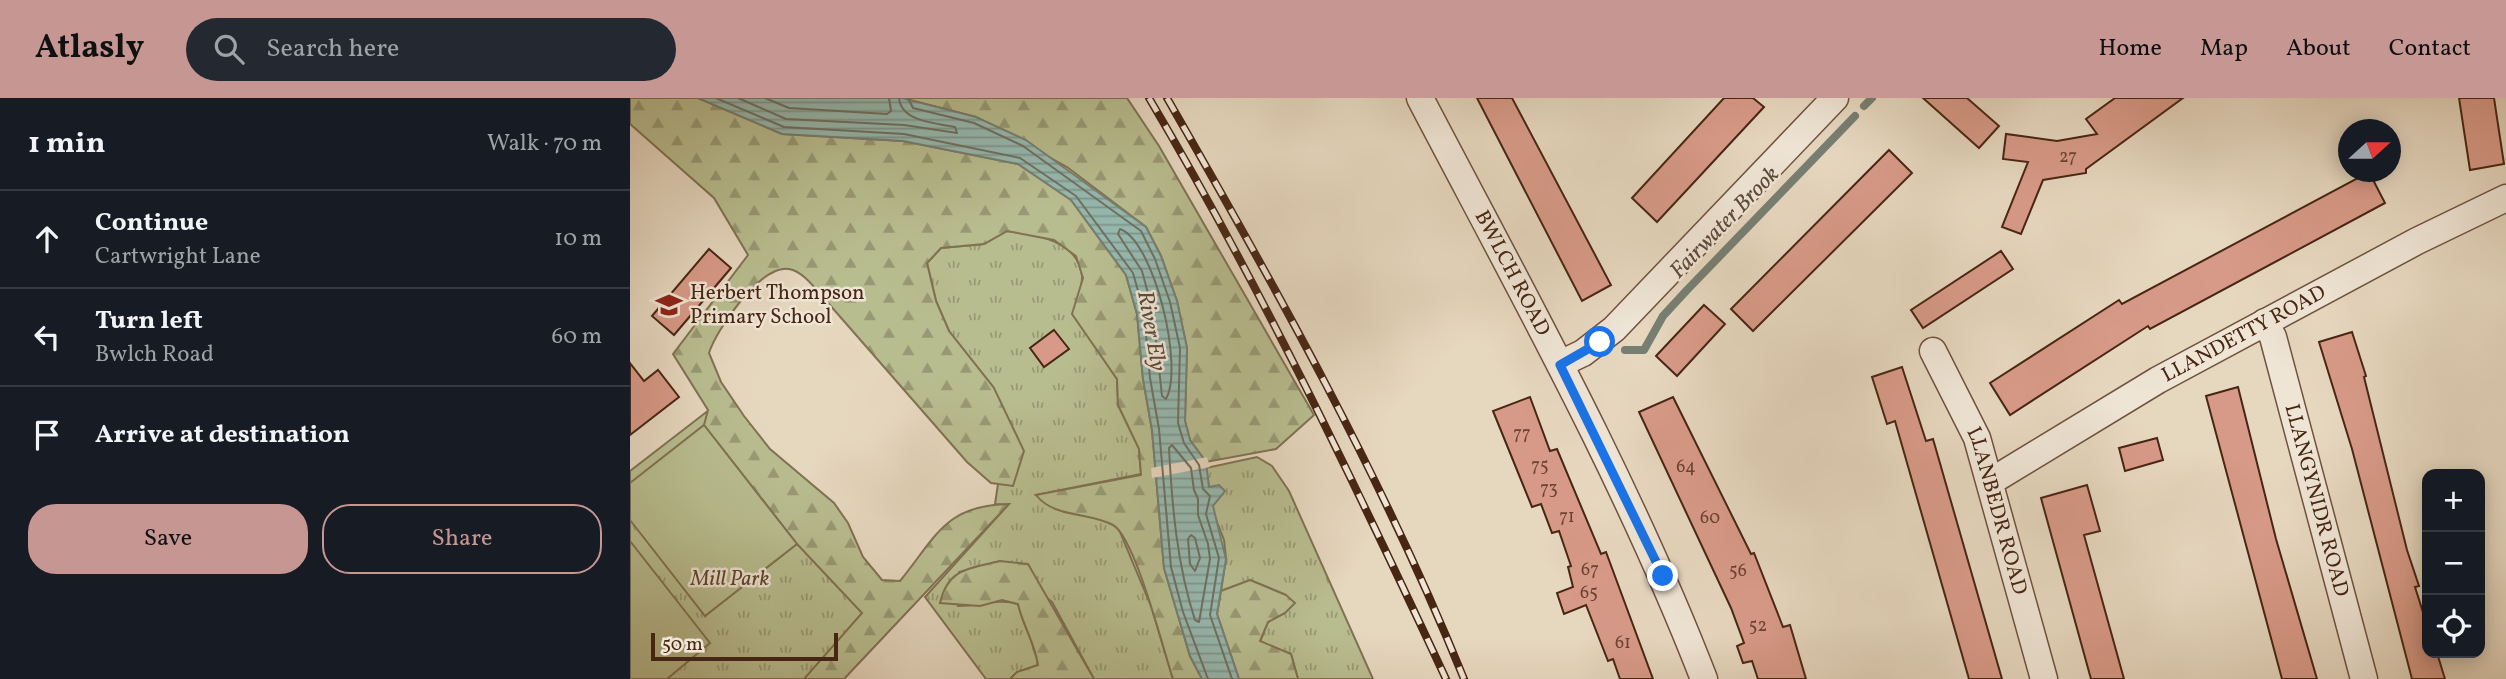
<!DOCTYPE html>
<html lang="en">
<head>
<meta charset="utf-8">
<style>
  body { margin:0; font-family:Vollkorn,serif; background:#242831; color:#f1f3f6 }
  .controls { position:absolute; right:21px; bottom:21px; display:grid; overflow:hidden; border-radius:14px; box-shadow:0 4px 18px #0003 }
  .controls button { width:63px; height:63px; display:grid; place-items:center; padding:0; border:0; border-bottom:2px solid #363941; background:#171b24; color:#f1f3f6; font:35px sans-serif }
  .compass { position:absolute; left:1708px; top:21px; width:63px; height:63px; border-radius:50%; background:#171b24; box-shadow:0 4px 18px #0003; rotate:69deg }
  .scale { position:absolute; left:21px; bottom:18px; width:187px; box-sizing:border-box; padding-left:7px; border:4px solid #482614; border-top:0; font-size:19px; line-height:24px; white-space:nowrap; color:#482614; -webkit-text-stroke:5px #efe5d5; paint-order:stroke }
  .stop { position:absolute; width:21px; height:21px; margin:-16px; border:5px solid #1a73e8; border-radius:50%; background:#fff }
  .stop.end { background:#1a73e8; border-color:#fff; box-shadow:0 2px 7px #0008 }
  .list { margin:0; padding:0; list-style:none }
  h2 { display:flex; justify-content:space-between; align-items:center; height:91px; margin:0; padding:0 28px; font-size:30px }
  h2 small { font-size:23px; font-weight:400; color:#9ea1a6 }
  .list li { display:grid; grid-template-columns:46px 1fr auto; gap:21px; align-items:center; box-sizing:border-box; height:98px; padding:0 28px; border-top:2px solid #363941 }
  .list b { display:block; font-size:26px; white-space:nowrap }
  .list p { margin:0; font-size:23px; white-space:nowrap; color:#9ea1a6 }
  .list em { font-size:23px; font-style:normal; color:#9ea1a6 }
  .actions { display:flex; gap:14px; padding:21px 28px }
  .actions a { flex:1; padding:16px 0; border:2px solid #c59692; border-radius:28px; text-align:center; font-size:24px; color:#c59692 }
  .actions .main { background:#c59692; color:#111 }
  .icon { flex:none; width:38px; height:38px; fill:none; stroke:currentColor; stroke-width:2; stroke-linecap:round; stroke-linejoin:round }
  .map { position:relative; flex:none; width:1876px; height:581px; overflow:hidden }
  header { display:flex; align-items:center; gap:42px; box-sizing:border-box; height:98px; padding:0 35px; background:#c59692; color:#111 }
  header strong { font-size:33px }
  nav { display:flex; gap:38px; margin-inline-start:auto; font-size:24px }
  .search { width:490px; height:63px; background:#242831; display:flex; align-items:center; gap:18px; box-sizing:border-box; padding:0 24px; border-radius:38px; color:#9ea1a6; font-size:26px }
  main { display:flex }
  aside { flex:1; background:#171b24 }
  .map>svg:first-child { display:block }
</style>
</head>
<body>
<header>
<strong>Atlasly</strong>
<div class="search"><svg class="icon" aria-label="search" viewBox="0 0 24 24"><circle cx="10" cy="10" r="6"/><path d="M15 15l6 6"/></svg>Search here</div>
<nav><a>Home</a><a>Map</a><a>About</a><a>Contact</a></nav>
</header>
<main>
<aside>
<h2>1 min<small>Walk · 70 m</small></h2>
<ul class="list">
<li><svg class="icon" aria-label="ahead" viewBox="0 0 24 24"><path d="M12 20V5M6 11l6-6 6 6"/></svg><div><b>Continue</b><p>Cartwright Lane</p></div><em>10 m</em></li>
<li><svg class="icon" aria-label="left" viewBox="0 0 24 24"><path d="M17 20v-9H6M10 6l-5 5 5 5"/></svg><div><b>Turn left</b><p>Bwlch Road</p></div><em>60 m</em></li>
<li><svg class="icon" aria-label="arrive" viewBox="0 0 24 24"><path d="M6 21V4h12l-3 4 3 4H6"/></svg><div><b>Arrive at destination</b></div></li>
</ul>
<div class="actions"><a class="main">Save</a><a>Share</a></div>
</aside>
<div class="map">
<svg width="1876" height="581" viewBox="0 0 1876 581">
  <defs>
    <pattern id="grass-tufts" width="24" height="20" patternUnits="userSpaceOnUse" patternTransform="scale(1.75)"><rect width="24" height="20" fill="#b8bd90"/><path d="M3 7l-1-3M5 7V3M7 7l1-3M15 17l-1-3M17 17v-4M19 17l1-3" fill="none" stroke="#989974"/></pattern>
    <pattern id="forest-firs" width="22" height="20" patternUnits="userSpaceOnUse" patternTransform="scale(1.75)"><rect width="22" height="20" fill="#b8bd90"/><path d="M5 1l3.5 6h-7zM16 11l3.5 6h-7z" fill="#989974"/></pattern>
    <pattern id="water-rules" width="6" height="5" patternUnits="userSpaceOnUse" patternTransform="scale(1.75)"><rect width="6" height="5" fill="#96bab1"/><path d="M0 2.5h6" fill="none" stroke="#7c978f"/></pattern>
  </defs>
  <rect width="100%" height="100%" fill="#e6d7bf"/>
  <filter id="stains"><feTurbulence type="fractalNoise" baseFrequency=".00286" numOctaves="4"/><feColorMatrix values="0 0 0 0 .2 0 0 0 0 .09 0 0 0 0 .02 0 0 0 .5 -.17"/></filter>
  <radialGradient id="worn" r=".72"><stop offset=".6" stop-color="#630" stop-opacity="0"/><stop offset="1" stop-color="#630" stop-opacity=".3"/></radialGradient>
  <g fill="url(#grass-tufts)" stroke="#807252" stroke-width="2">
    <path d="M377 133C407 137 448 142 452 178 453 189 446 205 443 216L487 281 488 307 509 350 511 376 406 397 434 414 468 419 488 429 521 508 543 581H464L422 504 370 463 329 474 328 508C350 508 368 500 388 506 393 528 405 545 408 567L387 574 380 581H356L295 499 378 407 365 406 368 386 364 290 319 233 306 203 297 165 311 150 354 146Z"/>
    <path d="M79 312 260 509 187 581H0V373Z"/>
    <path d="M627 359 642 368 659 393 743 581H668L661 556 630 544 638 524 655 515 656 497 620 482 591 493 596 460 594 442 583 414 576 370Z"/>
  </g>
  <g fill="url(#forest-firs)" stroke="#807252" stroke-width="2">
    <path d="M0 0H68L152 36 273 43 388 66 441 102 496 177 507 216 513 281 522 332 534 470 560 558 572 581H543C534 554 505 439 483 427 459 414 424 420 406 397L511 377 509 351 488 307 487 281 442 216 453 180 446 158 424 142 377 133 354 146 311 150 297 165 306 203 319 233 364 290 394 353 383 388 361 385 337 364 192 198C184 189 172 173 159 171 131 166 86 232 79 255L91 284 114 318 140 351 204 405 218 425 233 459 252 482 270 483C306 439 315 407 379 406L214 581H174L232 515 167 446 74 327 78 312 43 256 118 157 84 100 0 26Z"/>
    <path d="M272 0H497L529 48 684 317 646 351 576 364 560 342 555 323 557 250 547 203 531 158 516 129 437 69 346 19Z"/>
    <path d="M370 463 398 466 464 581H380L387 574 408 567C405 545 393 528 388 506L372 502 350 508 310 505C318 470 339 471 370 463Z"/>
    <path d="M620 482 656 497 665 505 655 515 638 524 630 543 661 556 668 581H609L587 516 591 493Z"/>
  </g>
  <g fill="#b8bd90" stroke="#807252" stroke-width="2">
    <path d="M74 327 167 446 75 518 0 422V385Z"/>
    <path d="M0 443 80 545 37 581H0Z"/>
  </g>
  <path fill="url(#water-rules)" stroke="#777f72" stroke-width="2" d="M68 0H272L346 19 396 42 516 129 531 158 547 203 557 250 555 323 560 342 576 364 579 389 589 387 595 393 583 408 596 461 587 516 609 581H572L560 558 534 470 522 332 513 281 507 216 496 177 441 102 388 66 273 43 152 36Z"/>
  <path fill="#e6d7bf" d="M577 359 580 369 522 380 521 370Z"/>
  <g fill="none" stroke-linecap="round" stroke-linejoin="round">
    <g stroke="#6f7062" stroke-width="2">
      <path d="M86 0 154 29 274 36 390 60 446 98 503 175 514 214 520 280 529 331 541 469 553 514 578 581"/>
      <path d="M108 0 156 21 274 27 327 35 325 29C306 25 271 24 269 0"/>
      <path d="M135 0 159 10 257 16 261 13 259 0"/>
      <path d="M278 0 283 10 344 25 393 48 511 133 525 161 540 204 550 250 548 325 554 345 569 367 573 391 580 398 576 416 589 460 580 517 602 581"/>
      <path d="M490 131C525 144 554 270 536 301L532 298 523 214 512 173 488 136Z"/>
      <path d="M542 347 561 370 564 392 568 401V417L578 446 580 461 569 524 565 522C547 467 542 408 539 350Z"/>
      <path d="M561 437 565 440 570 460 565 473 560 466 558 441Z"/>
    </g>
    <g stroke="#777f72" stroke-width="8">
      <path d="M1234 8 1242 0"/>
      <path d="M995 252H1014L1033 218 1057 192 1225 18"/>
    </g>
  </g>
  <g fill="#d89a88" stroke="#482614" stroke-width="2">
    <path d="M847 0H882L981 187 952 203Z"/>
    <path d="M1094 0H1123L1134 9 1027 124 1002 100Z"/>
    <path d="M1293 0H1337L1369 28 1349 50Z"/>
    <path d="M1485 0H1553L1456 71V75L1413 82 1391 136 1372 129 1398 64 1373 61 1376 36 1427 43 1467 36 1456 21Z"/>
    <path d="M1829 0H1864L1874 66 1840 72Z"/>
    <path d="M1259 52 1282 75 1123 233 1101 211Z"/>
    <path d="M1739 74 1755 105 1520 231 1518 228 1380 317 1360 285 1489 202 1492 206Z"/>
    <path d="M79 151 101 170 44 237 22 218Z"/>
    <path d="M1371 153 1383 171 1293 230 1281 212Z"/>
    <path d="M1074 207 1095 226 1047 278 1026 258Z"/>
    <path d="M424 232 439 251 414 269 400 250Z"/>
    <path d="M1722 234 1736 278 1734 279 1777 452 1789 488 1785 489 1797 527V555H1807L1815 581H1782L1722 351 1689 244Z"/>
    <path d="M0 265 14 283 28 272 49 299 0 337Z"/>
    <path d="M1272 269 1296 343 1303 341 1372 581H1339L1265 323 1257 326 1242 279Z"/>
    <path d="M1608 289 1646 441 1687 581H1652L1576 298Z"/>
    <path d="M900 299 920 353 927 351 971 456 976 454 1023 581H990L983 561 978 563 956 507 934 516 927 495 943 489 938 469 941 468 929 433 922 435 911 406 902 409 863 313Z"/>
    <path d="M1043 299 1121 456 1124 455 1153 529 1160 527 1176 581H1128L1122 563 1113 565 1107 548 1114 545 1101 510 1009 314Z"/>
    <path d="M1527 340 1533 362 1495 373 1489 350Z"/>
    <path d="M1457 387 1470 433 1454 437 1494 581H1461L1411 400Z"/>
  </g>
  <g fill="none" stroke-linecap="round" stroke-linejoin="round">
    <g stroke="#70523f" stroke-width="29">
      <g id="minor">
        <path id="s1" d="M790 0C890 191 996 380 1074 581"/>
        <path id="s2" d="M1635 224 1643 239 1734 581"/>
        <path id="s3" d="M1303 253 1347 340 1414 581"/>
        <path d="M930 266 953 255 984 231 1205 0"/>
        <path id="s4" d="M1360 384 1528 282 1787 143 1876 100"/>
      </g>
    </g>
    <use href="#minor" stroke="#efe5d5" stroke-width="26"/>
    <g stroke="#482614" stroke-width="8">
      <g id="rail">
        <path d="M519 0C630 187 724 384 816 581"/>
        <path d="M537 0C645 188 752 379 834 581"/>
      </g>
    </g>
    <use href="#rail" stroke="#efe5d5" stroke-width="5" stroke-dasharray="16" stroke-linecap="butt"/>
  </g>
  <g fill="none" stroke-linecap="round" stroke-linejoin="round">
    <path stroke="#1a73e8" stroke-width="9" d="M970 244 930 267 1033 478"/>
  </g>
  <defs>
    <g id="school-bare" transform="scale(2.1)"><path d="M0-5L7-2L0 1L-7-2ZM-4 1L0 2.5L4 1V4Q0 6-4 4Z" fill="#8f2418" stroke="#efe5d5" stroke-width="2.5" paint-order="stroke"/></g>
  </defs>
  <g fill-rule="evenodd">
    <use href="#school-bare" x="39" y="207"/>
  </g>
  <g text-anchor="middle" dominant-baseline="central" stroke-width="5" stroke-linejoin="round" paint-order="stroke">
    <g font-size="18" fill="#6c4331">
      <text x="1438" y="59">27</text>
      <text x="892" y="336">77</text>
      <text x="910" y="368">75</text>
      <text x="1056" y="369">64</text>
      <text x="919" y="391">73</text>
      <text x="937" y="419">71</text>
      <text x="1080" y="420">60</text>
      <text x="960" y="472">67</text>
      <text x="1108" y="473">56</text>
      <text x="959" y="495">65</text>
      <text x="1128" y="528">52</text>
      <text x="993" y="545">61</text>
    </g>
    <g font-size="21" fill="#482614" stroke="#efe5d5">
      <text stroke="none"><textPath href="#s1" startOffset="198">BWLCH ROAD</textPath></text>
      <text stroke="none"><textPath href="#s4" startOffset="294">LLANDETTY ROAD</textPath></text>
      <text stroke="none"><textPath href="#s2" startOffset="186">LLANGYNIDR ROAD</textPath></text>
      <text stroke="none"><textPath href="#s3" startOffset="173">LLANBEDR ROAD</textPath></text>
    </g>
    <g font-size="21" fill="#482614" stroke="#efe5d5" text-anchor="start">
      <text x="60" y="195">Herbert Thompson<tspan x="60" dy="24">Primary School</tspan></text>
    </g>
    <g font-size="21" font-style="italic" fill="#5e442d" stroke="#efe5d5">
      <text x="100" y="481">Mill Park</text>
    </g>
    <g font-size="23" font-style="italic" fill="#5c4b3b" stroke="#efe5d5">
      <text transform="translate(1095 125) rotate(-46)">Fairwater Brook</text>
      <text transform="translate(521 233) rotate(80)">River Ely</text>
    </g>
  </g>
  <rect width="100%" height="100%" filter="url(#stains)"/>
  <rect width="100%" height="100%" fill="url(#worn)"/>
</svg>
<div class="controls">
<button>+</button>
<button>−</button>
<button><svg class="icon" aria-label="locate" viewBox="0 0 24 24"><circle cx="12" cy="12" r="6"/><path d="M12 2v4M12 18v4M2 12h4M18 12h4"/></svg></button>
</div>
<svg class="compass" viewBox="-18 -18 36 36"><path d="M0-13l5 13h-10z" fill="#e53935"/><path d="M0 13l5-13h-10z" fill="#9ea1a6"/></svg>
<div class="scale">50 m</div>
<div class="stop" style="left:970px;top:244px"></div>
<div class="stop end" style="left:1033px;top:478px"></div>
</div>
</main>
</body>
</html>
